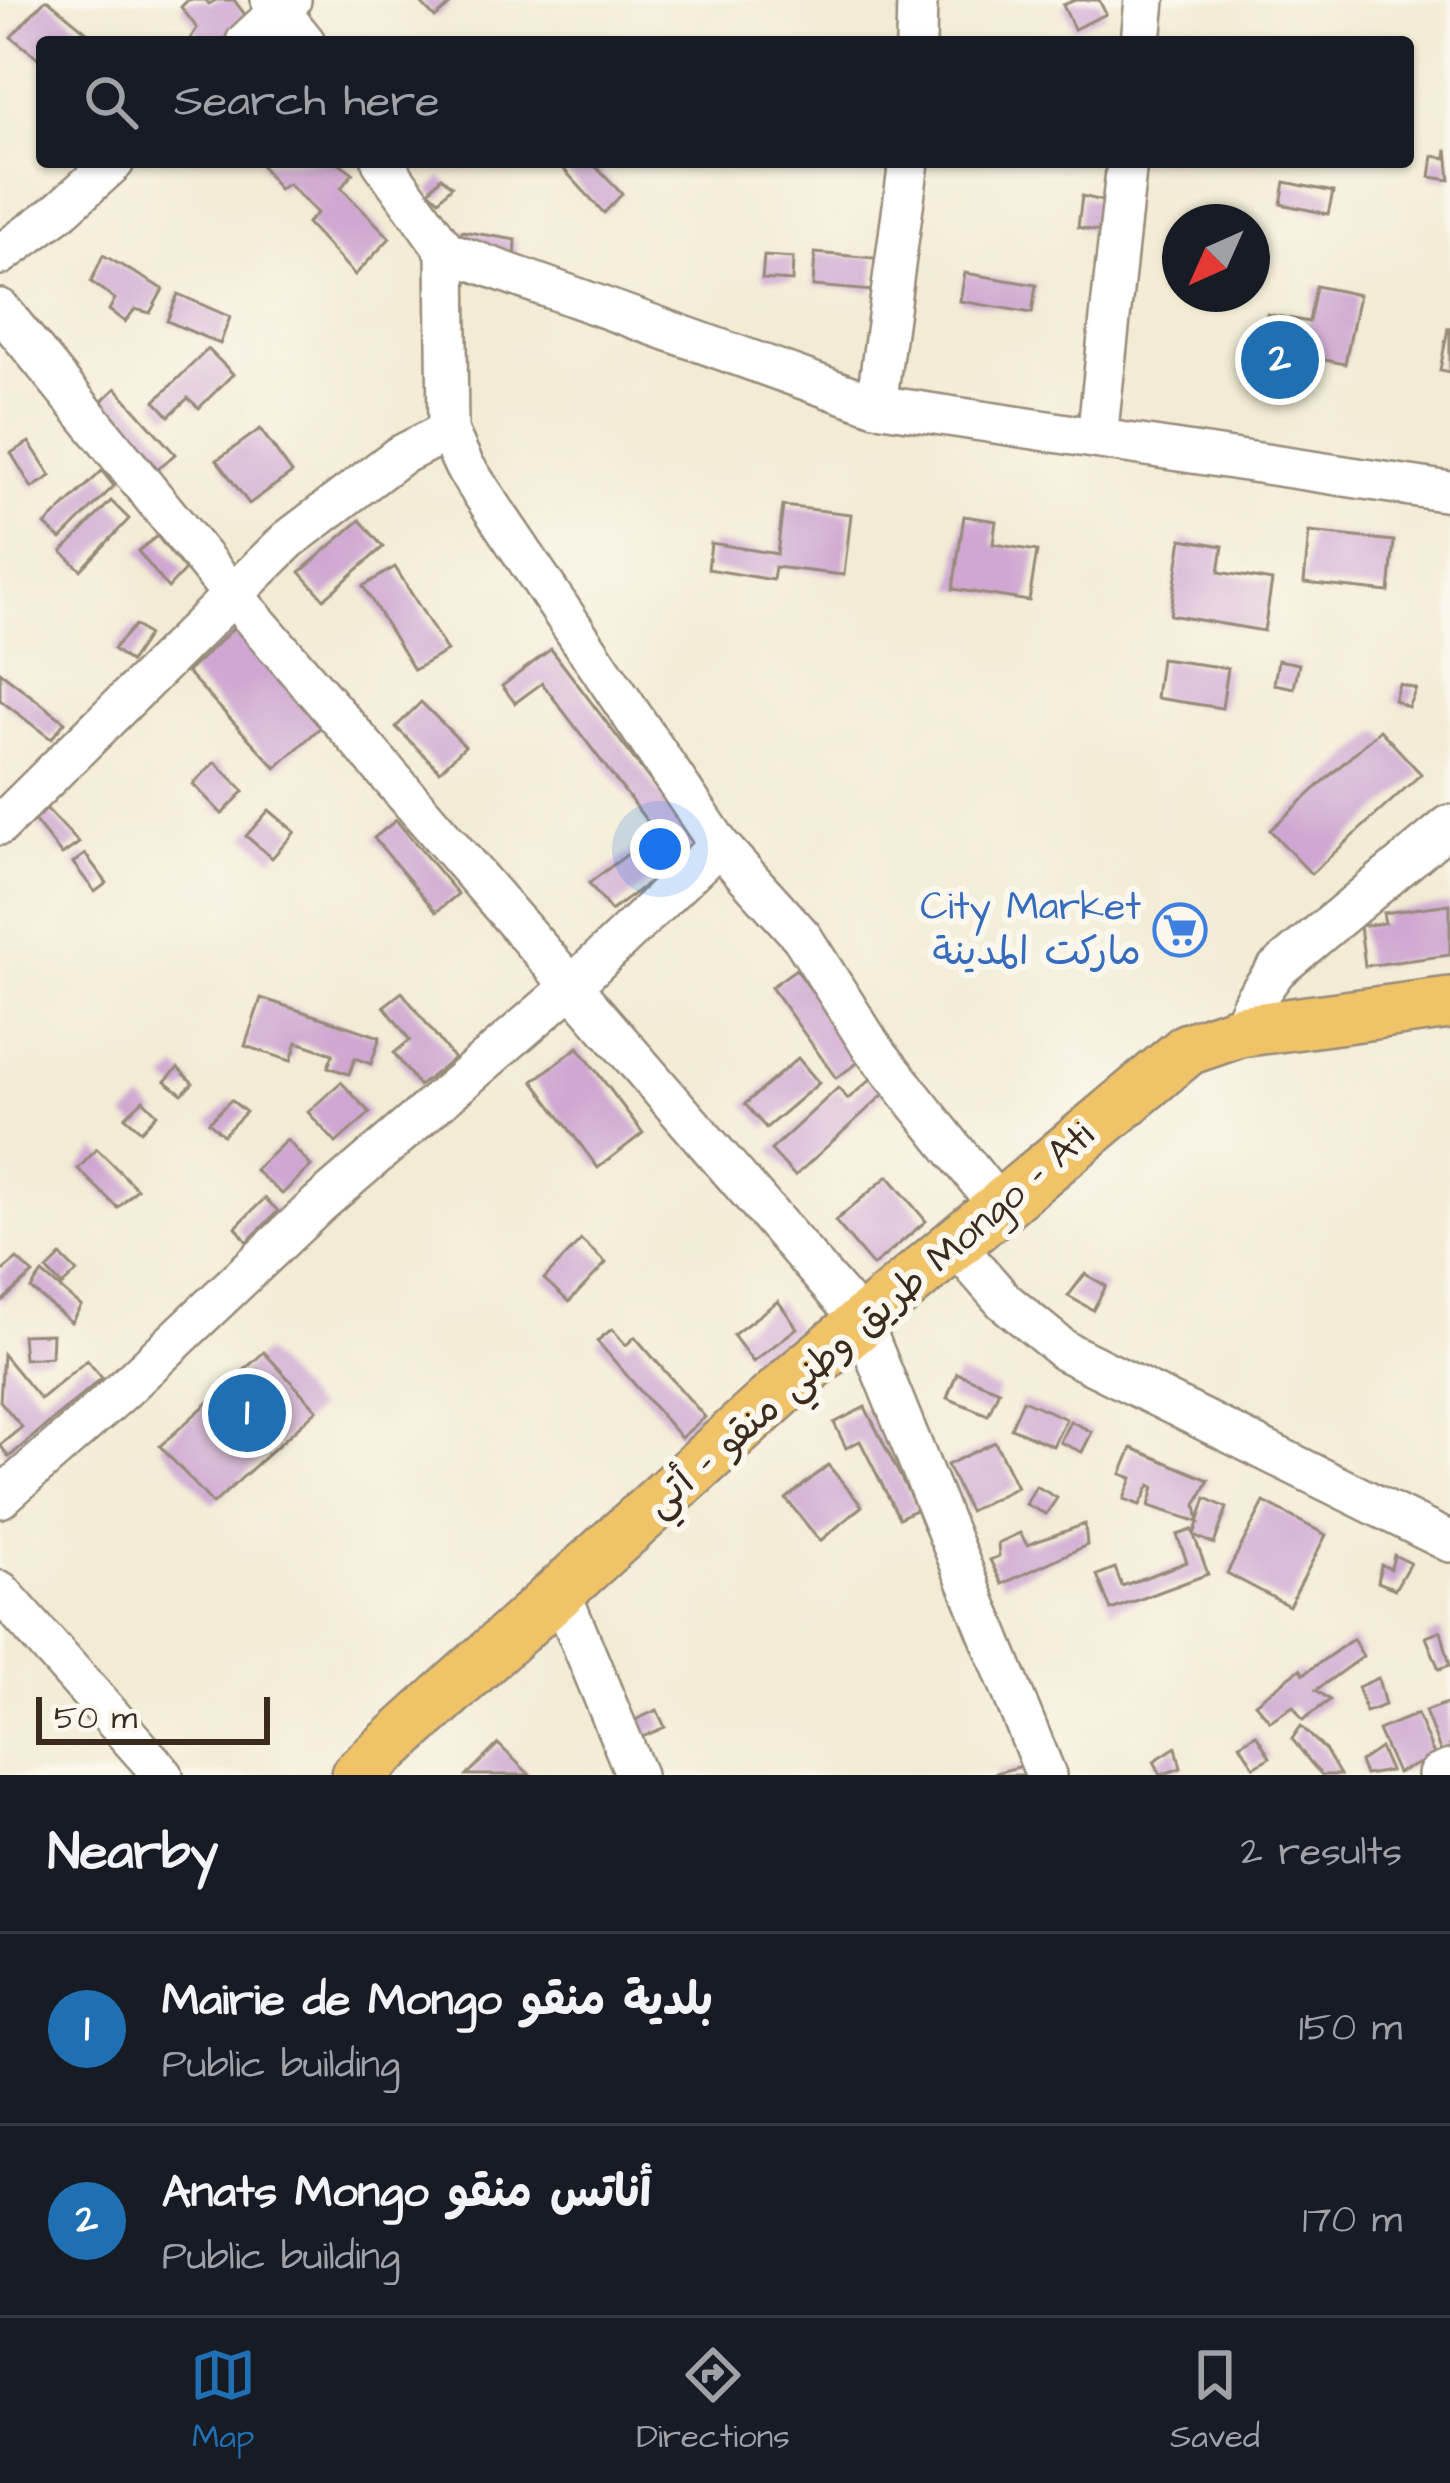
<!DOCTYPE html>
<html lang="en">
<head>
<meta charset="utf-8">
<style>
  body { margin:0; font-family:"Architects Daughter","Playpen Sans Arabic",sans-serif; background:#20242c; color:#f1f3f6 }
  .compass { position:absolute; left:1162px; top:204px; width:108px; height:108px; border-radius:50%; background:#171b24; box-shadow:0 3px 9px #0004; rotate:225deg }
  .scale { position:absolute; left:36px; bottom:30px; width:234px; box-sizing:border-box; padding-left:12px; border:6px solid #3b2a1e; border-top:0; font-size:33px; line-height:42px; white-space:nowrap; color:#3b2a1e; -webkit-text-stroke:9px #fbf7ec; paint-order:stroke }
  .you { position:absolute; left:660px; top:849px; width:42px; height:42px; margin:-30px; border:9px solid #fff; border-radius:50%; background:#1a73e8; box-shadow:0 0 0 18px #1a73e833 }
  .badge { display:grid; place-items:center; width:78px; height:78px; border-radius:50%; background:#1f6fb2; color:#fff; font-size:39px; font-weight:700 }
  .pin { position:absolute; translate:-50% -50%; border:6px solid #fff; box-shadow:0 3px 12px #0006 }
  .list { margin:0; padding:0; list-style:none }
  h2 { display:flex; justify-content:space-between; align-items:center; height:156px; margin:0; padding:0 48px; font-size:51px }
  h2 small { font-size:39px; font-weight:400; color:#9ea1a6 }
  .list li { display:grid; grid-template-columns:78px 1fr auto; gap:36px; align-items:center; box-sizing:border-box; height:192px; padding:0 48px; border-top:3px solid #363941 }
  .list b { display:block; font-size:45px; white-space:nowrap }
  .list p { margin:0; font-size:39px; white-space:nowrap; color:#9ea1a6 }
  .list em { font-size:39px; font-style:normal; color:#9ea1a6 }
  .icon { flex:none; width:66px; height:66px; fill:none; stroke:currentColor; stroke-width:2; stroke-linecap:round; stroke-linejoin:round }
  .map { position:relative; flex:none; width:1450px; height:1775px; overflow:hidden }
  .search { position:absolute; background:#171b24; box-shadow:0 3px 9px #0004; left:36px; right:36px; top:36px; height:132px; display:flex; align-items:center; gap:30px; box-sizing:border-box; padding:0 42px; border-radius:12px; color:#9ea1a6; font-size:45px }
  .sheet { height:540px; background:#171b24 }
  nav { display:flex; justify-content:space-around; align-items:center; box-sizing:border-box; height:168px; border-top:3px solid #363941; background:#171b24; font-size:33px; color:#9ea1a6 }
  nav a { display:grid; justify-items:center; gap:6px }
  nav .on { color:#1f6fb2 }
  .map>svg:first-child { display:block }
</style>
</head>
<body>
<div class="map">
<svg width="1450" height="1775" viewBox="0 0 1450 1775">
  <rect width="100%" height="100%" fill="#fbf7ec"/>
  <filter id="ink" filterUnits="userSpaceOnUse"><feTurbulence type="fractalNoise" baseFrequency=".00833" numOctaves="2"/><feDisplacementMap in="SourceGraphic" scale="24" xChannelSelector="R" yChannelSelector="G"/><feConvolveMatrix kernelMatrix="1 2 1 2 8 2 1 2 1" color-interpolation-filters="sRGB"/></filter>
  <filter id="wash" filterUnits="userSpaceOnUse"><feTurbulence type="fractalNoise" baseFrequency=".004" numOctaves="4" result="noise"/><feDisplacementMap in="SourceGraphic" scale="48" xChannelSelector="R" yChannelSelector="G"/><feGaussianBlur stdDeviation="2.7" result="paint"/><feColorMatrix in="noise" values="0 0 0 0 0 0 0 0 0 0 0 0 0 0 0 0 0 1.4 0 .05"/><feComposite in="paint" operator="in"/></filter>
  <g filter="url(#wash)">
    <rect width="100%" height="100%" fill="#f2ecd4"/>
    <g id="blocks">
      <g fill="#cfa7d2">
        <path d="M45 0H48L99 42H42V61L11 37Z"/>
        <path d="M188 0H206L209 4 216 0H234L252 24 237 42H192L190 39 197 28 181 7Z"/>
        <path d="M418 0H445L450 5 435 18Z"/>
        <path d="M1075 0H1099L1106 14 1074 29 1063 5Z"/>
        <path d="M1447 149 1450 180 1430 177 1433 156 1446 158Z"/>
        <path d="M259 162H338L353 173 341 188 390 238 355 275 307 223 317 213 288 184 279 189Z"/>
        <path d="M557 162H591L622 194 604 213Z"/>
        <path d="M441 177 452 186 439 200 429 191Z"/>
        <path d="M1285 182 1333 192 1328 214 1281 204Z"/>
        <path d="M1082 196 1107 202 1100 232 1078 227Z"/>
        <path d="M462 231 516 240 515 267 455 247Z"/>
        <path d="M815 253 875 258 873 291 813 286Z"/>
        <path d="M103 255 163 289 150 313 135 309 125 322 109 310 115 299 91 282Z"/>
        <path d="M764 256 793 258 792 281 762 279Z"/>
        <path d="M965 273 1036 285 1032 313 960 301Z"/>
        <path d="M1316 286 1359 295 1345 364 1261 347 1267 314 1309 322Z"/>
        <path d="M178 294 230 317 220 344 167 321Z"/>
        <path d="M1448 328H1450V372L1440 370Z"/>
        <path d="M208 349 233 374 199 408 188 398 169 416 155 401Z"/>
        <path d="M116 388 175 454 158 469 99 404Z"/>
        <path d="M260 429 292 473 249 504 217 460Z"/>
        <path d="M29 442 51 476 32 488 11 453Z"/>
        <path d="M102 471 114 486 61 539 45 525Z"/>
        <path d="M111 501 129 519 81 570 62 552Z"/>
        <path d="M783 506 851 514 844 575 775 567 773 580 708 569 711 543 777 554Z"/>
        <path d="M964 516 996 521 993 544 1037 551 1029 601 953 589Z"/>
        <path d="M360 520 383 547 324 599 300 572Z"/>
        <path d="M1309 532 1394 541 1389 592 1304 583Z"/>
        <path d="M157 536 185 570 168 588 138 551Z"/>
        <path d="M1182 539 1223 546 1219 572 1272 581 1264 631 1170 615Z"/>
        <path d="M395 567 447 651 414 670 363 586Z"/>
        <path d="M135 625 148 635 130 662 113 649Z"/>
        <path d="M235 627 324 724 276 768 187 672Z"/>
        <path d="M551 649 699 845 611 911 589 883 656 833 542 683 515 703 502 686Z"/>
        <path d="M1161 659 1228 668 1222 708 1156 698Z"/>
        <path d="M1278 660 1299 664 1294 688 1274 684Z"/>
        <path d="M0 672 65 722 51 739 0 700Z"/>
        <path d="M1399 684 1416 689 1408 707 1394 700Z"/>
        <path d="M421 702 465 746 440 771 396 727Z"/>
        <path d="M1380 730 1421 774 1311 874 1270 830Z"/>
        <path d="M215 762 244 791 222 814 193 784Z"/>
        <path d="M47 809 79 843 62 855 34 820Z"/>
        <path d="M269 810 295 832 272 858 246 836Z"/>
        <path d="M396 820 458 894 436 912 374 838Z"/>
        <path d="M85 854 107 883 95 892 73 863Z"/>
        <path d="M1450 904V955L1365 966 1360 926 1385 923 1383 913Z"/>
        <path d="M796 969 862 1060 836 1078 771 987Z"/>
        <path d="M402 992 454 1059 419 1086 394 1053 410 1040 384 1006Z"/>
        <path d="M261 998 380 1037 371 1064 355 1058 349 1074 328 1067 333 1054 297 1042 291 1061 245 1046Z"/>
        <path d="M578 1047 643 1133 598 1168 533 1081Z"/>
        <path d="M798 1058 819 1083 766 1128 745 1104Z"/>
        <path d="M178 1068 193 1083 182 1094 165 1081Z"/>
        <path d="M873 1077 886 1092 795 1176 771 1150 838 1088 848 1099Z"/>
        <path d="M341 1082 370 1113 336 1143 308 1112Z"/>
        <path d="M143 1100 157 1114 141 1131 125 1117Z"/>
        <path d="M231 1100 246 1112 223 1135 209 1122Z"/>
        <path d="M287 1140 311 1166 282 1194 255 1170Z"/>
        <path d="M97 1149 137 1189 118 1208 78 1169Z"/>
        <path d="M888 1176 926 1221 873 1266 835 1221Z"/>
        <path d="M265 1198 278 1211 247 1242 236 1227Z"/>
        <path d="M581 1240 606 1263 569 1302 544 1279Z"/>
        <path d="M61 1256 77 1272 62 1286 47 1270Z"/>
        <path d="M17 1259 33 1274 0 1303V1273Z"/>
        <path d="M42 1273 81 1306 71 1322 31 1289Z"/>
        <path d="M1085 1274 1106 1286 1093 1310 1068 1296Z"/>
        <path d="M778 1301 797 1328 753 1362 733 1335Z"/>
        <path d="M612 1329 626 1345 635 1337 705 1417 681 1438 597 1341Z"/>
        <path d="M52 1334 51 1357 24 1359 22 1335Z"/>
        <path d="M264 1352 317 1410 213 1504 160 1446Z"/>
        <path d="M3 1354 40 1399 87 1360 102 1378 9 1457 0 1445 22 1427 0 1401Z"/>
        <path d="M957 1373 999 1390 988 1415 947 1398Z"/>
        <path d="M1023 1400 1066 1419 1053 1446 1011 1428Z"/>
        <path d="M865 1407 917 1509 899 1518 860 1441 846 1448 834 1423Z"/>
        <path d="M1070 1421 1092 1432 1082 1452 1060 1442Z"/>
        <path d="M995 1442 1017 1487 969 1511 947 1465Z"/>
        <path d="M1132 1448 1209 1480 1196 1505 1199 1522 1149 1506 1154 1487 1150 1485 1140 1505 1124 1499 1132 1478 1121 1474Z"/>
        <path d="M828 1465 862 1506 820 1541 786 1499Z"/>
        <path d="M1036 1486 1057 1498 1046 1514 1026 1504Z"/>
        <path d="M1206 1498 1227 1508 1214 1544 1194 1535Z"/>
        <path d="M1264 1502 1326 1535 1289 1606 1227 1573Z"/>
        <path d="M1085 1524 1087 1545 1002 1584 990 1560 999 1556 998 1543 1020 1533 1027 1545Z"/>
        <path d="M1192 1530 1208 1574 1111 1610 1097 1575 1115 1568 1122 1586 1187 1562 1177 1535Z"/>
        <path d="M1394 1555 1410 1563 1395 1589 1378 1582 1381 1565 1391 1569Z"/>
        <path d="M1441 1631 1450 1665 1439 1669 1426 1637Z"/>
        <path d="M1353 1639 1363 1656 1316 1690 1330 1700 1303 1720 1293 1706 1270 1721 1255 1703 1300 1669 1304 1674Z"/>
        <path d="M1378 1678 1385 1705 1366 1712 1358 1687Z"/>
        <path d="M1450 1702V1752L1442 1755 1425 1711Z"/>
        <path d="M657 1710 665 1727 640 1738 633 1721Z"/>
        <path d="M1417 1714 1435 1757 1397 1773 1378 1730Z"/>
        <path d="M1301 1726 1326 1751 1340 1775H1322L1311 1763 1292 1739Z"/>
        <path d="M1256 1734 1270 1757 1254 1767 1240 1744Z"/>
        <path d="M498 1744 530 1775H467Z"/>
        <path d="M1176 1747 1181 1768 1161 1775 1154 1761Z"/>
        <path d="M1380 1748 1390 1771 1365 1775 1360 1762Z"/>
        <path d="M1026 1765 1029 1775H995V1773Z"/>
      </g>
    </g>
  </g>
  <g filter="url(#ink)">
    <use href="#blocks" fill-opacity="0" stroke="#968b79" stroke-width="3"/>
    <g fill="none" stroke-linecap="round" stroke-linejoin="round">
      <g stroke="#968b79" stroke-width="44">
        <g id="minor">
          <path d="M271 0 305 42"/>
          <path d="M246 42 291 0"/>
          <path d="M916 42 917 0"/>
          <path d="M1141 42 1145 0"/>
          <path d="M382 162 446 251 876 405 1450 492"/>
          <path d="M446 251 448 431 464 466 719 845 802 937 871 1046 999 1206"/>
          <path d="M0 255 60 211 114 162"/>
          <path d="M0 309 232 594 862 1322 1046 1775"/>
          <path d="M876 405 909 162"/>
          <path d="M1097 438 1127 162"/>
          <path d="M0 825 288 540 399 456 448 431"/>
          <path d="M1240 1031 1254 1000 1276 970 1450 825"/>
          <path d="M954 1244 1004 1301 1065 1351 1450 1542"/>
          <path d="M0 1498 123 1390 319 1204 571 987 719 845"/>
          <path d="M0 1591 163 1775"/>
          <path d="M560 1591 636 1775"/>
          <path d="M1438 1775 1450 1770"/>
        </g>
      </g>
      <g stroke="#968b79" stroke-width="56">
        <path id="major" d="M357 1775 801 1373 1188 1049 1240 1031 1450 1003"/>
      </g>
      <use href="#minor" stroke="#fff" stroke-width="39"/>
      <use href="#major" stroke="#f1c369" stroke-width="51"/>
    </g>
  </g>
  <defs>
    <g id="supermarket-ring" transform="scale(2.7)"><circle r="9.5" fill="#fbf7ec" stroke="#3f7fe0" stroke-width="1.5"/><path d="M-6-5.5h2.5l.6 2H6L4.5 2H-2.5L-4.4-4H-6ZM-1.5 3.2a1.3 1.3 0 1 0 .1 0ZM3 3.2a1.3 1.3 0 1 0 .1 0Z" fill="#3f7fe0"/></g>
  </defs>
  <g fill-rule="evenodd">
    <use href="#supermarket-ring" x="1180" y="930"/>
  </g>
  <g text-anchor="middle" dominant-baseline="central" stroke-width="12" stroke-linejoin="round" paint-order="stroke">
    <g font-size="39" fill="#366cbe" stroke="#fbf7ec" text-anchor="end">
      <text x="1141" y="908">City Market<tspan x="1141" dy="45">ماركت المدينة</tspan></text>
    </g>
    <g font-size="39" fill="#3b2a1e" stroke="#fbf7ec">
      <text transform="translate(870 1320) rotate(-41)">طريق وطني منقو - أتي Mongo - Ati</text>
    </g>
  </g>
</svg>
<svg class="compass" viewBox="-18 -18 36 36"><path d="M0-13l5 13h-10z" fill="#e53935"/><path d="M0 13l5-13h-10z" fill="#9ea1a6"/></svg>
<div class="scale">50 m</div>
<div class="you"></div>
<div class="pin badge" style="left:247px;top:1413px">1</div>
<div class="pin badge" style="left:1280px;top:360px">2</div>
<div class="search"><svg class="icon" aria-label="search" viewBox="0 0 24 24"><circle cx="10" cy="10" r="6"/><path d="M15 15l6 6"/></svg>Search here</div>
</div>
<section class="sheet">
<h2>Nearby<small>2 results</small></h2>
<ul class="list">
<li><span class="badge">1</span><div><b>Mairie de Mongo بلدية منقو</b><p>Public building</p></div><em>150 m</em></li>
<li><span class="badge">2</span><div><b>Anats Mongo أناتس منقو</b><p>Public building</p></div><em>170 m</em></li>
</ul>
</section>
<nav>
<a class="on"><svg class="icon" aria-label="map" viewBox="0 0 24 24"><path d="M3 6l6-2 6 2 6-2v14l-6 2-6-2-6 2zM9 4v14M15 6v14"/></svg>Map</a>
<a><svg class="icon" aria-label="directions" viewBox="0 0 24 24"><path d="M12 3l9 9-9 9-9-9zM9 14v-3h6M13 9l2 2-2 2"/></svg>Directions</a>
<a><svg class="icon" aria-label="saved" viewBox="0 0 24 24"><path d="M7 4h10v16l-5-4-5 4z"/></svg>Saved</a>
</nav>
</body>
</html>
